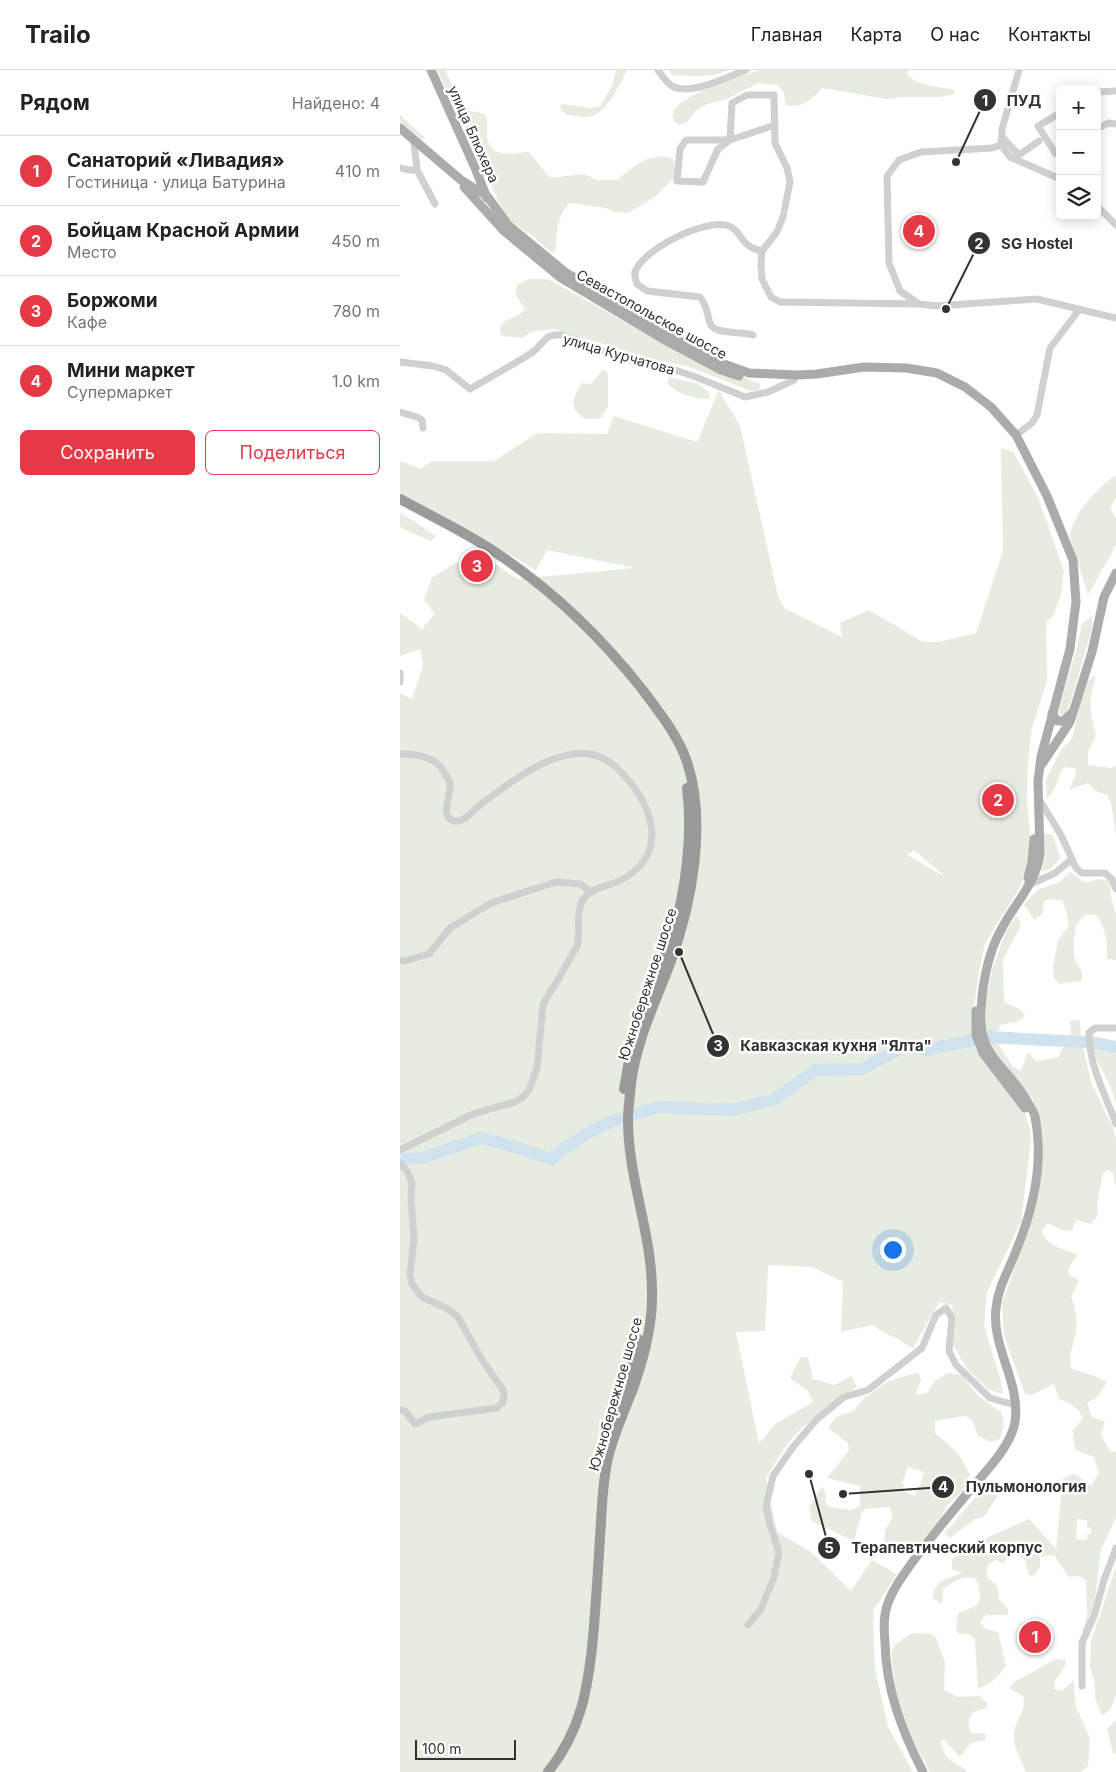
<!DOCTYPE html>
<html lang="ru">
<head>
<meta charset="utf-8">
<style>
  body { margin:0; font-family:Inter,sans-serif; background:#f2f2f2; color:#222 }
  .controls { position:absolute; right:15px; top:15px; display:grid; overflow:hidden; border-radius:8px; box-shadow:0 2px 12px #0003 }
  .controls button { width:45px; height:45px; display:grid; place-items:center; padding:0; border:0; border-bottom:1px solid #e0e0e0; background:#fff; color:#222; font:25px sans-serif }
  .scale { position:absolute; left:15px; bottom:12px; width:101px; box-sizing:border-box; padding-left:5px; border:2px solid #333; border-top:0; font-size:14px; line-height:18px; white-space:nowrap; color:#333; -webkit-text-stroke:4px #fff; paint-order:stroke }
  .you { position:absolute; left:492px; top:1179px; width:18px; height:18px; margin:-12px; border:4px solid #fff; border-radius:50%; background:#1a73e8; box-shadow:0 0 0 8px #1a73e833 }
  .badge { display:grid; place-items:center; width:32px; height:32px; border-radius:50%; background:#e63946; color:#fff; font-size:16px; font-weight:700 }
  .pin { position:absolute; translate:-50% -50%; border:2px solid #fff; box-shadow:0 1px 5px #0006 }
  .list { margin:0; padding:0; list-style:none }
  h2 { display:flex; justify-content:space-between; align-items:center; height:65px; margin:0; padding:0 20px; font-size:21px }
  h2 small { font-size:16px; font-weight:400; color:#767676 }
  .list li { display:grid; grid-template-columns:32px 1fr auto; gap:15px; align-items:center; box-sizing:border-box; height:70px; padding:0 20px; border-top:1px solid #e0e0e0 }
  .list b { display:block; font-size:19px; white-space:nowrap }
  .list p { margin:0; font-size:16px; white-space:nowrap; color:#767676 }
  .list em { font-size:16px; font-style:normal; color:#767676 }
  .actions { display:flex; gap:10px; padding:15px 20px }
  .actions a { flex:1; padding:11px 0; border:1px solid #e63946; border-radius:8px; text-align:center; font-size:18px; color:#e63946 }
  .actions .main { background:#e63946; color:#fff }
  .icon { flex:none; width:28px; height:28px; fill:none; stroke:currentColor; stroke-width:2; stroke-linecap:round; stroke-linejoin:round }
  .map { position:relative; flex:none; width:716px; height:1702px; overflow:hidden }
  header { display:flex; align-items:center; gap:30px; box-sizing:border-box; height:70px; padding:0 25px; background:#fff; border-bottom:1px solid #e0e0e0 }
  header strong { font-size:24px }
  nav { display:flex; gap:28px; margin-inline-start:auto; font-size:18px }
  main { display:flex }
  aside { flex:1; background:#fff }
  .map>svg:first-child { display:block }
</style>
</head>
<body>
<header>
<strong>Trailo</strong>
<nav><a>Главная</a><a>Карта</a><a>О нас</a><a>Контакты</a></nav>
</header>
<main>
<aside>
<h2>Рядом<small>Найдено: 4</small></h2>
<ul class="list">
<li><span class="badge">1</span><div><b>Санаторий «Ливадия»</b><p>Гостиница · улица Батурина</p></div><em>410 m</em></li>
<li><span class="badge">2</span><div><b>Бойцам Красной Армии</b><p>Место</p></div><em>450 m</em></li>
<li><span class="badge">3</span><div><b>Боржоми</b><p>Кафе</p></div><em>780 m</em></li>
<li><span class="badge">4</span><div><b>Мини маркет</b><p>Супермаркет</p></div><em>1.0 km</em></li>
</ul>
<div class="actions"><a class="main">Сохранить</a><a>Поделиться</a></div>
</aside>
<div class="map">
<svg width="716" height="1702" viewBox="0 0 716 1702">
  <rect width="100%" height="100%" fill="#fff"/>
  <g fill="#e6ecdf" fill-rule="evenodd">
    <path d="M37 0H45L60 30 70 41 85 44C91 58 81 67 94 81L104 84 129 82 150 108 184 104 197 110H218C235 95 248 83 273 88L275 98V107L256 126 228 143 215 142 206 138 169 133C156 147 157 165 155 183L150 182 134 167 111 152 105 145Z"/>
    <path d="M216 0H227C219 16 209 39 192 46 187 48 181 47 176 46 170 46 163 44 160 38L162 34 191 38 200 36 212 16Z"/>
    <path d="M269 0H329C312 8 291 6 272 5Z"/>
    <path d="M361 0H509L507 4C513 15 541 17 554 20L555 24 540 27H504L487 29 422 18C413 29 401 39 386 35L383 21 377 15 358 13 327 29 307 34 295 41 287 52 279 55C247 32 349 4 361 0Z"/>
    <path d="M0 45 1 46 25 68 21 69 0 52Z"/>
    <path d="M129 209H148L268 276 360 314 359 320 350 321 321 309 286 296 253 289 154 259 134 261 122 268 102 266C93 249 119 249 125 239L115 224 117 215Z"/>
    <path d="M203 299 208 303V337L201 348 185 349 175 341 173 330 181 313 191 314Z"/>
    <path d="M269 307 298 314 309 322 310 329C295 329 279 325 268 314Z"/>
    <path d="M319 320C325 333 334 344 340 356L378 526 384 538 442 567 440 553 469 540 523 572H539L576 563 603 481 601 378 613 382 638 427 664 501 661 524 653 546 646 552 647 610 631 662 628 695 627 730 631 773 628 798 619 819 585 873 579 901 571 959 576 978 625 1043 630 1059 631 1069 621 1152 587 1222 584 1255 600 1308 603 1324 588 1319 568 1300 553 1275 555 1257 552 1235 539 1232 513 1278 472 1255 441 1262 443 1212 412 1197 368 1195 365 1261 336 1262 359 1374 375 1354 413 1332 408 1321 390 1308 400 1288 408 1287 413 1309 435 1315 451 1306 457 1317C436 1331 415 1345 397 1363 384 1376 375 1393 366 1408L377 1462 411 1482 451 1521 472 1490 497 1504 473 1541 475 1599 488 1657 513 1702H0V623L12 629 23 596 20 579 0 586V543L22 559 35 544 24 530 32 508 55 493 59 494 67 512 75 515 79 514 85 496 91 491 117 509 235 498 147 480 136 500 98 478 0 426V391L21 399 32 391H94L138 363 207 364 214 346 297 372ZM514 780 547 808 507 785Z"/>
    <path d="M716 405V428L710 438 716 448V475L688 525 670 468C672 443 697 419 716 405Z"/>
    <path d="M0 442 36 466 31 471 3 459 0 455Z"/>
    <path d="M692 546V556L690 566 668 640 666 644 661 645 659 643 660 635 677 578 682 554Z"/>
    <path d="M693 606H696C688 632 689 639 696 665L688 682V695L711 698 716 695V767L711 732 707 725 696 721 688 713 669 720 676 705 675 698 664 697C658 706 655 723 647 728L646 710 661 680 672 669 682 625 688 611Z"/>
    <path d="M644 763 653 765 660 788 651 799 641 801 645 787Z"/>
    <path d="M670 802 685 813 698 809 710 811 711 828 716 844V890L707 889C708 873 706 858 696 845H685C683 848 679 851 677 854 674 860 673 883 675 890 679 898 685 901 681 911L659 914 654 908 653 897 658 870 669 856 666 841 662 830 651 829 644 831 642 844 634 850 624 834 639 819 658 813Z"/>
    <path d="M617 846 621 855 603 889 604 932 621 940 625 946 619 951 601 955 596 964 598 974 613 997 621 1001 628 982 636 991 659 987 662 978 672 975 670 951 680 950 681 968 691 1012 713 1058 716 1068V1118L713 1103 709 1100 702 1104C702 1120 695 1129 698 1145L691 1154 676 1150 672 1160 663 1161 648 1153 642 1161C645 1176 666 1180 678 1184L668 1199 669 1204 679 1211 671 1226C675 1238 678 1248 676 1261 675 1274 666 1286 672 1299L695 1306 707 1312 697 1327 687 1333 692 1347 705 1351 701 1365 710 1381 716 1382V1448L701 1479 695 1528 687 1558 682 1562 687 1546 686 1510 679 1506 669 1507 654 1485 640 1486V1497L634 1506 629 1505 625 1490 618 1484 609 1485 604 1493 595 1490 587 1496V1507L598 1517V1528L608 1539V1545H586L580 1552 585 1559 598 1562 606 1596 594 1610 578 1619 575 1569 571 1565 558 1563 556 1559 558 1543C580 1536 585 1533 576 1509 564 1504 554 1512 543 1519L542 1534 533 1528C534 1510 548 1509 562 1503L552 1499V1489L591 1466 629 1449 656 1479 661 1428 660 1416 663 1409 674 1403 691 1416 699 1403 694 1387 675 1380 673 1360 683 1349C679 1337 670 1333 659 1329L654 1314 632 1325 625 1324 604 1266 602 1233 631 1153 632 1137 640 1114 643 1081 642 1058 633 1029 591 982 583 962 584 941 592 900 606 861ZM677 1449 687 1450V1457L691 1458V1464H687V1470L676 1469Z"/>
    <path d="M702 977H716V1034L711 1018 694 984 695 979Z"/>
    <path d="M515 1303H519L521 1310 516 1323 518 1325 528 1322 534 1312 548 1303 562 1305 577 1325 601 1342 604 1354 600 1369 591 1372 578 1366 572 1350 565 1346 535 1351V1363L558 1383 570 1405 561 1423 547 1435 540 1449 518 1475 484 1472 485 1461 493 1446 490 1437 465 1439 461 1445 454 1471 412 1451 409 1438 422 1416 426 1423 425 1432 429 1437 452 1440 460 1435V1416L427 1408 449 1380 448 1373 428 1358 436 1347 453 1341 463 1329 489 1311ZM508 1397 524 1402 519 1419H517L515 1426 502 1421 504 1414 502 1413Z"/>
    <path d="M591 1413 600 1422 584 1447 575 1449 550 1468 544 1464 585 1416Z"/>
    <path d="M716 1497V1625L710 1640 702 1645 695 1628V1614L690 1597 691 1571Z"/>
    <path d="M511 1563 531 1564 536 1568 545 1592 544 1620 558 1627 580 1626 588 1634 586 1638 573 1642 568 1653 571 1663 586 1664 585 1670 571 1673 560 1687 545 1671 541 1670C542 1687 552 1692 566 1700V1702H530L508 1661 497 1633 491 1582 495 1575Z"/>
    <path d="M656 1589 665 1590 666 1594 655 1611 654 1619 662 1621 674 1610 675 1634 690 1669 688 1696 680 1702H626C621 1690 613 1676 614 1664 615 1649 627 1643 623 1626L609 1618 616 1611Z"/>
    <path d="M716 1650V1685L713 1683 707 1659Z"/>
  </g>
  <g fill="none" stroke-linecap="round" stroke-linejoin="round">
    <g stroke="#cfe2ee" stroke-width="12">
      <path d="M588 967 683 972"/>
      <path d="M695 973 716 977"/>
      <path d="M232 1045 258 1037 332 1040 373 1030 416 1000 462 999 507 975 525 980 574 970"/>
      <path d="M4 1089 22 1088 81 1068 115 1077 151 1089C171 1073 193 1058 218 1049"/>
    </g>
    <g stroke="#d0d0d0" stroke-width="7">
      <path d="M258 0C262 6 267 14 274 17 293 25 327 7 346 0"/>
      <path d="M619 0 602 59 601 75 610 87 660 109"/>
      <path d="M697 22 716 21"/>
      <path d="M660 43 638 56 655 83 660 80"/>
      <path d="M375 55 330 70H286L280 79 277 111 303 112 318 79 330 70 332 33 347 25H374L375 73 387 98 390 112 383 147 377 162 362 181 361 195 362 209 371 227 380 232 519 234"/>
      <path d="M697 59 708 53 716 54"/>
      <path d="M602 67 619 85 639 71"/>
      <path d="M14 73 17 100 35 134"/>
      <path d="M601 75 592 78 521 82 499 90 487 106 489 193 500 221 519 234 537 236 637 229 716 248"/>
      <path d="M0 98 9 100H17"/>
      <path d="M697 136 716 155"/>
      <path d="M353 265C342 261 313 265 310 253 307 244 307 235 300 227L247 221 237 214C236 210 234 206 235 202 242 180 306 147 329 156 344 162 338 176 362 181"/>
      <path d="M0 292 33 296 46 300 70 319 122 289 133 282 148 267 154 265H162L175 269 201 280 236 292 272 299 296 307 345 327 368 322 394 310"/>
      <path d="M0 342 17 347 22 350 23 358"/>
      <path d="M616 365 632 353 637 345 650 278 679 240"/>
      <path d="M0 603V612"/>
      <path d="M0 684C20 684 38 687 47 707 48 709 50 711 50 714 52 723 38 748 55 751 65 752 72 741 80 735 114 710 175 659 216 697 250 729 274 782 221 810 210 816 193 817 184 828 175 841 181 861 177 876L155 915 147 927 143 935 137 998 129 1020 123 1027 115 1032 73 1044 0 1080"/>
      <path d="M639 729 661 765 676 798 682 803H705L712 809 716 819"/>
      <path d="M627 814 629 815 655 803 671 790"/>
      <path d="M0 890 5 891 29 884 50 858 91 833 156 812 180 814 191 822"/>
      <path d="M716 958H695L689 963C689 996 705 1023 716 1054"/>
      <path d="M0 1093 7 1101 12 1113 11 1129 14 1168 10 1206 12 1214 22 1227 48 1239 58 1247 82 1290 103 1320 104 1324 103 1332 97 1338 29 1347 15 1354 5 1341 0 1340"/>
      <path d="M348 1555 361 1539 374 1507 379 1482 370 1455 366 1436 373 1406 393 1377 416 1350 444 1327 468 1320 522 1278 536 1245 546 1238 552 1248 549 1281 556 1295 590 1328 615 1335"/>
      <path d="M682 1616V1573L694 1546 704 1510 716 1478"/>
    </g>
    <g stroke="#ababab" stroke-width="9">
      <path d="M31 0 76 100 87 128"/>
      <path d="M0 58 61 110 87 126 108 155 165 202 267 263 324 294 349 303 397 305 417 304 464 297 506 298 537 303 565 317 591 337 616 365 647 426 673 490 676 532 670 579 641 687 638 711 640 784C636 814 614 834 601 860 588 883 583 911 581 938 577 987 605 994 626 1029 629 1035 634 1041 635 1047 644 1092 633 1140 616 1181 609 1200 598 1217 596 1238 591 1277 621 1312 615 1352 611 1376 586 1401 571 1419 550 1444 530 1468 511 1494 502 1507 493 1518 488 1533 483 1546 484 1559 485 1573 486 1620 502 1661 523 1702"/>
      <path d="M64 117 104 161 161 208 263 269 321 300 339 306"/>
      <path d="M652 643 657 651H663L672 643"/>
      <path d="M642 694 670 652 692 582 704 527 716 503"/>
      <path d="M628 808 632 792 634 769"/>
      <path d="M576 941V965L583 983 625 1038"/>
    </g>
    <g stroke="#9a9a9a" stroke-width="10">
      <path d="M0 429C31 446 65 462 95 482 151 519 200 566 242 619 259 642 278 665 287 692 307 752 292 833 271 891 256 931 236 971 231 1014 230 1026 228 1038 228 1050 228 1108 252 1164 252 1221 253 1252 245 1284 235 1313 226 1338 214 1362 208 1388 202 1414 202 1440 200 1467 198 1500 196 1534 193 1568 188 1619 181 1661 148 1702"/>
      <path d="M244 941C253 916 263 891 272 866 286 822 293 763 287 718"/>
      <path d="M224 1019 231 979"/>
      <path d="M216 1342 240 1270"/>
    </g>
  </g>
  <g text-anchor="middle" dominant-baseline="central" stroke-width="5" stroke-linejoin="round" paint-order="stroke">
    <g font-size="14" fill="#333" stroke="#fff">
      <text transform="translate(74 64) rotate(66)">улица Блюхера</text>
      <text transform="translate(252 244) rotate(29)">Севастопольское шоссе</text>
      <text transform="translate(219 284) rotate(16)">улица Курчатова</text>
      <text transform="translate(247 914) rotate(-72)">Южнобережное шоссе</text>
      <text transform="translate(215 1324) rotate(-74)">Южнобережное шоссе</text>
    </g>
  </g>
  <path fill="none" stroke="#333" stroke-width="2" d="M556 92L585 30M546 239L579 173M279 882L318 976M443 1424L543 1417M409 1404L429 1478"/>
  <g fill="#333" stroke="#fff" stroke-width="2">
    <circle cx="556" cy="92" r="5"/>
    <circle cx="546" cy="239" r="5"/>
    <circle cx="279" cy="882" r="5"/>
    <circle cx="443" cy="1424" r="5"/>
    <circle cx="409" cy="1404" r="5"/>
    <circle cx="585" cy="30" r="12"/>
    <circle cx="579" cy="173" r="12"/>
    <circle cx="318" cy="976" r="12"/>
    <circle cx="543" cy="1417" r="12"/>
    <circle cx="429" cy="1478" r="12"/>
  </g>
  <g font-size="15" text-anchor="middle" font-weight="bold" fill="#fff">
    <text x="585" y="36">1</text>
    <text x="579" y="179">2</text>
    <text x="318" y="981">3</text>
    <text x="543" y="1422">4</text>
    <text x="429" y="1483">5</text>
  </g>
  <g font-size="15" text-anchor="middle" font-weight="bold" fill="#333" stroke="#fff" stroke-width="5" stroke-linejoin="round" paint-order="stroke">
    <text x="624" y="36">ПУД</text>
    <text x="637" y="179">SG Hostel</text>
    <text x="436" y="981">Кавказская кухня "Ялта"</text>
    <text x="626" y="1422">Пульмонология</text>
    <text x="547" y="1483">Терапевтический корпус</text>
  </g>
</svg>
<div class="controls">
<button>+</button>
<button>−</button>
<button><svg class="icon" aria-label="layers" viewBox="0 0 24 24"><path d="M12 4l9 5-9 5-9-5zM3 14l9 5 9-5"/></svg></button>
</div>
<div class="scale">100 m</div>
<div class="you"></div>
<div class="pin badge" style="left:635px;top:1567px">1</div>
<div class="pin badge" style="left:598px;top:730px">2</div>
<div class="pin badge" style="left:77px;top:496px">3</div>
<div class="pin badge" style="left:519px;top:161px">4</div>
</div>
</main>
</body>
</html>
